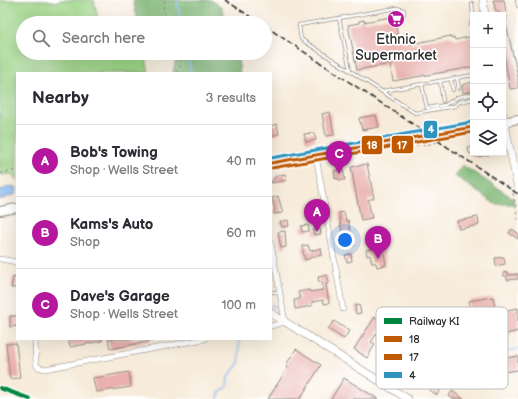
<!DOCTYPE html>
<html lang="en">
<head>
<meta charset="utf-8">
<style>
  body { margin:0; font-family:"Balsamiq Sans",sans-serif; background:#f7f7f7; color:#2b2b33 }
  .controls { position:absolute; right:12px; top:12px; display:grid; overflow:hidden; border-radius:0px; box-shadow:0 4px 16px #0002 }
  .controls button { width:36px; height:36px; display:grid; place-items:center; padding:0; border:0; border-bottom:1px solid #e1e1e2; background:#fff; color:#2b2b33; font:20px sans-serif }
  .you { position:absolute; left:345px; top:240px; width:14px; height:14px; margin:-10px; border:3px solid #fff; border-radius:50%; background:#1a73e8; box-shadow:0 0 0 6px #1a73e833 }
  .badge { display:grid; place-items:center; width:26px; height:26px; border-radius:50%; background:#b5179e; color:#fff; font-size:13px; font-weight:700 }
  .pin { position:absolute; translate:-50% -33px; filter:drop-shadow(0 1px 2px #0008) }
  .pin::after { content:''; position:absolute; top:21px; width:14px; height:12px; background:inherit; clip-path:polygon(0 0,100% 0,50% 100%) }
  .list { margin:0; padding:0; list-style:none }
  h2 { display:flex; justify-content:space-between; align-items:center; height:52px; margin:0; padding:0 16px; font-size:17px }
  h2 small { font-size:13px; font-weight:400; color:#7c7c81 }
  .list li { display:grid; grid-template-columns:26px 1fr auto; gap:12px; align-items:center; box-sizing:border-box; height:72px; padding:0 16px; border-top:1px solid #e1e1e2 }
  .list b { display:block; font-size:15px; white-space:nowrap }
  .list p { margin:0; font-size:13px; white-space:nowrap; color:#7c7c81 }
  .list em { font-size:13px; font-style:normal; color:#7c7c81 }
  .icon { flex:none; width:22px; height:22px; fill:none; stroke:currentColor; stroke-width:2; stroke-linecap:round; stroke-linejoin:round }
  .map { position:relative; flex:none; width:518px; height:399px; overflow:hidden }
  .search { position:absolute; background:#fff; box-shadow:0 4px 16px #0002; left:16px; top:16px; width:256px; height:44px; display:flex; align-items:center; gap:10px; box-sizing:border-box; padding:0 14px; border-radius:22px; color:#7c7c81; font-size:15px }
  .panel { position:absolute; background:#fff; box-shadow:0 4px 16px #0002; left:16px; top:72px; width:256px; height:268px; border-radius:0px }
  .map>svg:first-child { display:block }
</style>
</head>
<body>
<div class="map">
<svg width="518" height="399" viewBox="0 0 518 399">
  <rect width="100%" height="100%" fill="#fff"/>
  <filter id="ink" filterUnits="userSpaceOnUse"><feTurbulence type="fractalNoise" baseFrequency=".025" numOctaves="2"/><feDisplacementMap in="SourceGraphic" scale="8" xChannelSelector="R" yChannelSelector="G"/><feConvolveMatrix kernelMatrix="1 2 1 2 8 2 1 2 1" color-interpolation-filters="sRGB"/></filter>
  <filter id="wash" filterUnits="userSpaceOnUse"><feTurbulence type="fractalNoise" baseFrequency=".012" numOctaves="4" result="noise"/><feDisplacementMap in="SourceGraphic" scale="16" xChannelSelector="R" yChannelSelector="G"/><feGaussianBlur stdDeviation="0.9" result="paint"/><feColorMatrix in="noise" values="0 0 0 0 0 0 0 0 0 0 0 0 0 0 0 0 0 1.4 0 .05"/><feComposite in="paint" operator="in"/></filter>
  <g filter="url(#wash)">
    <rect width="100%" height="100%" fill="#f7ebd9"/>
    <path fill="#9cd486" stroke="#648058" d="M0 0H47L55 2 60 0H95L94 1 99 23H23V53H145L149 73H17V180L10 174 0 175Z"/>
    <g fill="#7db673" stroke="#54704f">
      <path d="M133 0H211L221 7 227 23H141L137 19Z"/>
      <path d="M177 53H237L240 73H173Z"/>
      <path d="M462 165 513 198 514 204H495L455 176Z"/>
    </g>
    <path fill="#84b8f2" stroke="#58728e" d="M12 186 17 188 16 194 0 200V189L3 190 6 187Z"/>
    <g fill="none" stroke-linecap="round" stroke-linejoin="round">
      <g stroke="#84b8f2" stroke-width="1.5">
        <path d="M177 0 181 23"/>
        <path d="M187 53 191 73"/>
        <path d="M271 305 276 307"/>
        <path d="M455 337C457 344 458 356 465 359L518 349"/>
        <path d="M218 399 219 393 227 387 228 377 239 363V339"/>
      </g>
    </g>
    <g id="blocks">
      <g fill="#e9b0ad">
        <path d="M493 0H504L507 18H506V24L518 77V88L510 89 503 49V15H499V11H496Z"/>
        <path d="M391 17V18L395 17 398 39 409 37 411 44 451 36V38L454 37 455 40 473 36V67L393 81 390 64 357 70 348 25 359 23V21L364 20V22Z"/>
        <path d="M473 82V91L463 93 462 85Z"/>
        <path d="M330 112 334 135 326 136 322 114Z"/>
        <path d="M376 115 379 127 362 130 359 118Z"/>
        <path d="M277 124 279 134 271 136V126Z"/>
        <path d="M314 133 316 140 306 142 304 134Z"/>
        <path d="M473 147V153H488L489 155 476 157 469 153 468 148Z"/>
        <path d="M367 164 374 198 368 200 372 218 361 220 351 167Z"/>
        <path d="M343 169 345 180H339L338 178 335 179 334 171Z"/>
        <path d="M285 174 287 180 271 183 276 176Z"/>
        <path d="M278 196 283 213 274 214V210H275L272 198Z"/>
        <path d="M344 212 346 221 348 220 354 246 341 248 340 241H343L339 213Z"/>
        <path d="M478 217 479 225 459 229 457 221Z"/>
        <path d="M288 220 289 226 282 227 280 222Z"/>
        <path d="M308 225 309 231 302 232 301 226Z"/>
        <path d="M320 229 321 234 314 235 313 230Z"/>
        <path d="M512 229 518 233V239L509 233Z"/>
        <path d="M285 231 286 247 281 248 278 232Z"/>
        <path d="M308 245 310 251 321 248 322 255 311 257V258L305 260 302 246Z"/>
        <path d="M383 247 386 265 377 267 376 263H372L370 255 367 256 366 250Z"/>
        <path d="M351 254 352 261 347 262 345 255Z"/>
        <path d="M504 257 505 264 496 266 495 258Z"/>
        <path d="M508 272V275L518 274V279L507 280V276H504L503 273Z"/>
        <path d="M327 275 329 283 326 284 329 303 324 304 323 300 312 302V306L295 309 294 300 300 299 298 292 309 290 310 292 323 290 322 282H319L318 277Z"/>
        <path d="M13 277 17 278V288H11Z"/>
        <path d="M493 297 496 312 518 308V331L506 334 507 338 477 344 469 301Z"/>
        <path d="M359 305 361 313 356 314 355 306Z"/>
        <path d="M10 316H17V326L10 327Z"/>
        <path d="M375 317 384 323 371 342 375 344 367 358 354 349Z"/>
        <path d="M334 321 349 331 344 339 328 329Z"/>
        <path d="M68 339H102V341L70 347Z"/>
        <path d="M108 339H151V341L110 349Z"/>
        <path d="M16 343 20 378 10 379 6 344Z"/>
        <path d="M296 349 321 365 300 399H268L288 367 286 365Z"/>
        <path d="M518 356V370L497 373 494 360Z"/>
        <path d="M129 372 131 387 96 392 93 378Z"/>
        <path d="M439 372 448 377 437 395 428 389Z"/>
        <path d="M344 378 378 399H331Z"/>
        <path d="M452 391 464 399H453L449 396Z"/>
      </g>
    </g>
  </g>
  <g filter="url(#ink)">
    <use href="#blocks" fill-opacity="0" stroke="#918b82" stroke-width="1"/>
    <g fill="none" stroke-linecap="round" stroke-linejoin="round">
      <g stroke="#918b82" stroke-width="4">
        <g id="lane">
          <path d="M517 0 518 6"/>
          <path d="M472 3 473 15"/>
          <path d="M404 14V10L397 8 299 25 301 39 415 113 455 106 459 102 473 99"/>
          <path d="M339 18 350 70"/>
          <path d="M471 24 473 20"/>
          <path d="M457 78 459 89"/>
          <path d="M451 79 453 90"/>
          <path d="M440 81 443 101"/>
          <path d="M422 85 427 108"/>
          <path d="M383 91 473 75"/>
          <path d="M427 108 445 105 458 97 473 94"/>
          <path d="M271 292H279"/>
        </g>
      </g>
      <g stroke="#918b82" stroke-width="6">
        <g id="street">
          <path d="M316 156 343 309"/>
          <path d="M271 243 285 322 271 326"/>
          <path d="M0 259 17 262"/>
          <path d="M35 339 36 364 38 367 45 369 204 339"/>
        </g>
      </g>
      <g stroke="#918b82" stroke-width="8">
        <g id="secondary">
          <path d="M483 0 485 15"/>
          <path d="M503 115 518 189"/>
          <path d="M271 313 408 399"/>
        </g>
      </g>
      <g stroke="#918b82" stroke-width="10">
        <g id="primary">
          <path d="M503 122 518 119"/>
          <path d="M271 163 473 127"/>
          <path d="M0 211 17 208"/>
        </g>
      </g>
      <g stroke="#918b82" stroke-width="1" stroke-dasharray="3 3" stroke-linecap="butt">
        <path d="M165 0 163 10 166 16 167 23"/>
        <path d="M176 73 181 64 178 53"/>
        <path d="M404 146 431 144 441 141"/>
        <path d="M503 149 504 156"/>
        <path d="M0 173 17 170"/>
        <path d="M513 193 518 220"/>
      </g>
      <use href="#lane" stroke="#fff" stroke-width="2.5"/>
      <use href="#street" stroke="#fff" stroke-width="5"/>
      <use href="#secondary" stroke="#fff" stroke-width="7"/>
      <use href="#primary" stroke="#fff" stroke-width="8"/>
      <g stroke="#2b2b2b" stroke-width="1.5" stroke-dasharray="6 3" stroke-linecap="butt">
        <path d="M225 0 260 23"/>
        <path d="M265 26 518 194"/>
      </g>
      <g stroke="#fff" stroke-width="6">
        <path id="bus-1" d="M271 163 473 127"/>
      </g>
      <g stroke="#fff" stroke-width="6">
        <path id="bus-2" d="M272 168 473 132"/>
      </g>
      <g stroke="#fff" stroke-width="6">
        <path id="bus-3" d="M271 158 472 122"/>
      </g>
      <use href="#bus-1" stroke="#bf5900" stroke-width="3"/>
      <use href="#bus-2" stroke="#bf5900" stroke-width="3"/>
      <use href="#bus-3" stroke="#2f93be" stroke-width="3"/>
      <g stroke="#fff" stroke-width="7">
        <path id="rail-1" d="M0 388 30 399"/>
      </g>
      <use href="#rail-1" stroke="#00853f" stroke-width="4"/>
    </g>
  </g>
  <defs>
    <g id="supermarket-disc" transform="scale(0.9)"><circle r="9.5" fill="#b5179e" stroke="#fff"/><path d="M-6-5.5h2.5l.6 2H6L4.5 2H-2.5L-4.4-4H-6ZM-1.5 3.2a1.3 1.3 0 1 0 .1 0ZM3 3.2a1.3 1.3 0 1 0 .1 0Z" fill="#fff"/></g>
  </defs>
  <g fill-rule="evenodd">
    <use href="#supermarket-disc" x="396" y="19"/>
  </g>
  <g text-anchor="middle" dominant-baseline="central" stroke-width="3.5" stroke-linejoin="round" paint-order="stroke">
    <g font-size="14" fill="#2b2b2b" stroke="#fff">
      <text x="396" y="39">Ethnic<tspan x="396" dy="16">Supermarket</tspan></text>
    </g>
  </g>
  <rect x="376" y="307" width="132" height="82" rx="6" fill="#fff" stroke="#bfbfbf" stroke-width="1"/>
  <rect x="384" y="318" width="18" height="6" fill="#00853f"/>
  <rect x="384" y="336" width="18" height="6" fill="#bf5900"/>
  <rect x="384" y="354" width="18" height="6" fill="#bf5900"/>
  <rect x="384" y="372" width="18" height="6" fill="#2f93be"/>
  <g font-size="11" fill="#2b2b2b">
    <text x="409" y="325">Railway KI</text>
    <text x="409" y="343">18</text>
    <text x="409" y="361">17</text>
    <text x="409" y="379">4</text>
  </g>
  <g stroke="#fff" stroke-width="1.5">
    <rect x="423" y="120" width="15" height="19" rx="4" fill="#2f93be"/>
    <rect x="391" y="135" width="23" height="19" rx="4" fill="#bf5900"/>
    <rect x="361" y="135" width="22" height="20" rx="4" fill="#bf5900"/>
  </g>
  <g font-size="11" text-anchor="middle" font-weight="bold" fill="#fff">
    <text x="431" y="133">4</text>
    <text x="402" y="149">17</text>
    <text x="372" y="149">18</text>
  </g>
</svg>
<div class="controls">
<button>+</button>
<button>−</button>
<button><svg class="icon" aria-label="locate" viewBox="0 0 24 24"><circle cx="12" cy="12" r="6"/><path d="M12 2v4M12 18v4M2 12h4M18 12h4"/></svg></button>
<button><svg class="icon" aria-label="layers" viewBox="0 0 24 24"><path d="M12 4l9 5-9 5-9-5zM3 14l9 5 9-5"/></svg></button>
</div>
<div class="you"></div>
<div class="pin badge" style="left:317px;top:232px">A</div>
<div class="pin badge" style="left:378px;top:259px">B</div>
<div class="pin badge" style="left:339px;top:174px">C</div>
<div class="search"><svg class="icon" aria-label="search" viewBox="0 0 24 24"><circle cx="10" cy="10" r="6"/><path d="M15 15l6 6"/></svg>Search here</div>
<section class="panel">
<h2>Nearby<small>3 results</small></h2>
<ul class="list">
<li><span class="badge">A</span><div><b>Bob's Towing</b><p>Shop · Wells Street</p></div><em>40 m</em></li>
<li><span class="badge">B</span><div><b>Kams's Auto</b><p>Shop</p></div><em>60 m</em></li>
<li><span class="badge">C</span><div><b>Dave's Garage</b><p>Shop · Wells Street</p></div><em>100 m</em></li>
</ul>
</section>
</div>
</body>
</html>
